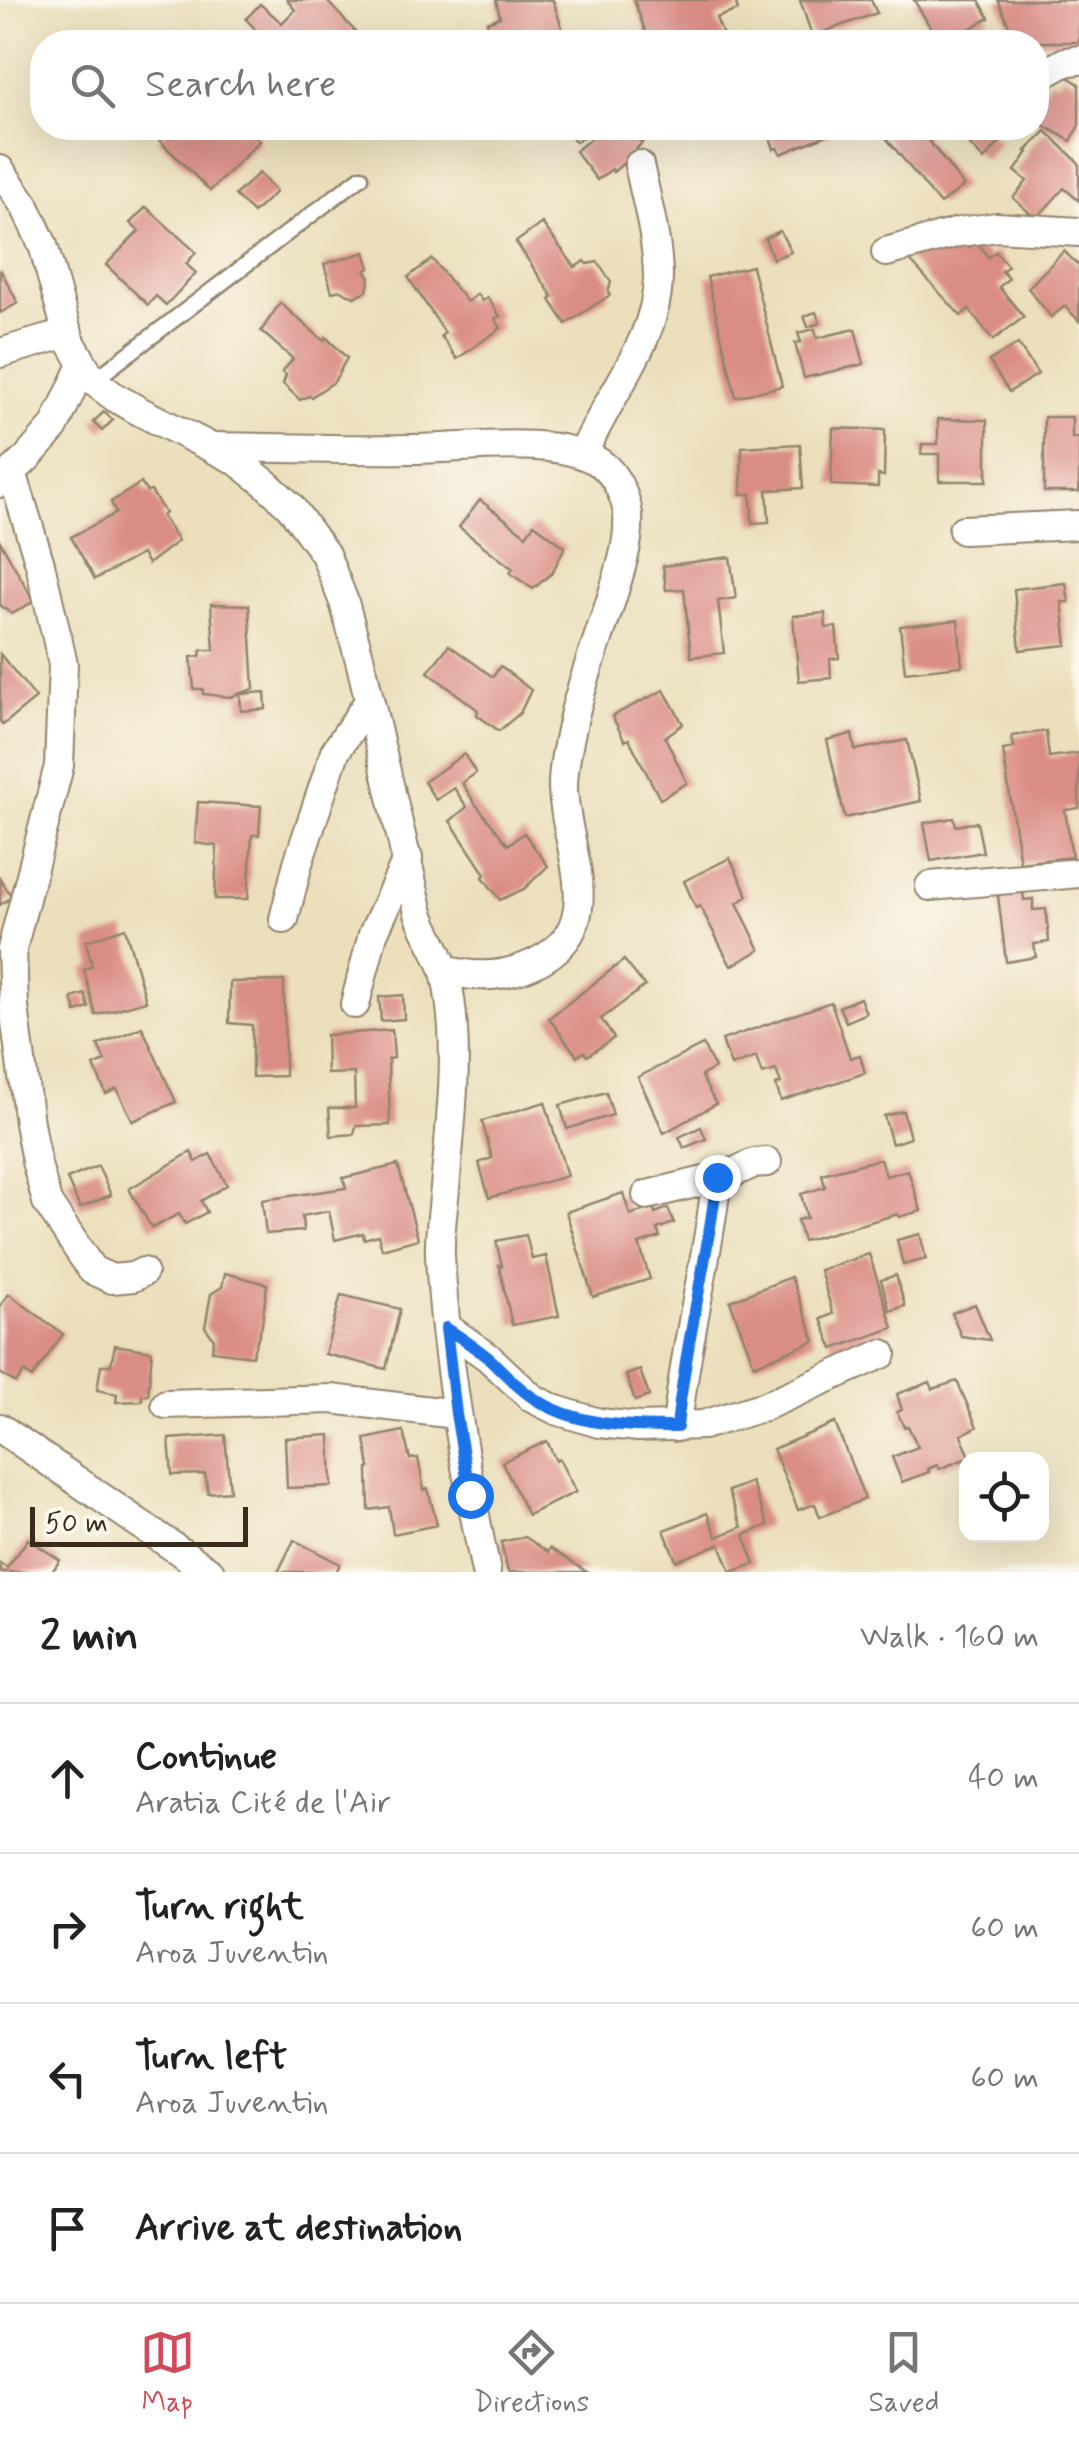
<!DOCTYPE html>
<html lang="en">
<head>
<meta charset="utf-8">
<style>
  body { margin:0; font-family:Mynerve,sans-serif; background:#f6f6f6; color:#222 }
  .controls { position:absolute; right:30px; bottom:30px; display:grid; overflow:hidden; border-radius:20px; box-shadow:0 10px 40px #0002 }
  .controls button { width:90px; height:90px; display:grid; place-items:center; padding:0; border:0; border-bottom:2px solid #e0e0e0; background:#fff; color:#222; font:50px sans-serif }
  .scale { position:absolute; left:30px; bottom:25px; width:218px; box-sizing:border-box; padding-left:10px; border:5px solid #3b2a1e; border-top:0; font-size:28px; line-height:35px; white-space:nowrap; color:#3b2a1e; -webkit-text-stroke:8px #fbf7ec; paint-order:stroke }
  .stop { position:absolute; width:30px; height:30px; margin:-22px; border:8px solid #1a73e8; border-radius:50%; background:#fff }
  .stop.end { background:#1a73e8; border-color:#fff; box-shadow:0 2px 10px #0008 }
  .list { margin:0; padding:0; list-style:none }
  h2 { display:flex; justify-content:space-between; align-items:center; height:130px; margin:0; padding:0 40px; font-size:42px }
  h2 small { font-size:32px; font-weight:400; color:#767676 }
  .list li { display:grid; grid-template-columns:65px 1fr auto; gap:30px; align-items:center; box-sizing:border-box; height:150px; padding:0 40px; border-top:2px solid #e0e0e0 }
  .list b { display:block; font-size:38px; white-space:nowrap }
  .list p { margin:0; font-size:32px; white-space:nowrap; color:#767676 }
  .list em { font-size:32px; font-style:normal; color:#767676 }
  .icon { flex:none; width:55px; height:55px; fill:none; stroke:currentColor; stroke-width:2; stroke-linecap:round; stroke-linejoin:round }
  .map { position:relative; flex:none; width:1079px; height:1572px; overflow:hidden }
  .search { position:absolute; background:#fff; box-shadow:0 10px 40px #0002; left:30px; right:30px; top:30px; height:110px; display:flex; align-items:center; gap:25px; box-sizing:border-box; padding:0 35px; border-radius:40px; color:#767676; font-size:38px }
  .sheet { height:730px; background:#fff }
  nav { display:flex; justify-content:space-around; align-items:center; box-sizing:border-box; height:140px; border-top:2px solid #e0e0e0; background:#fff; font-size:28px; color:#767676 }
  nav a { display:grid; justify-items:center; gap:5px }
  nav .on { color:#d1495b }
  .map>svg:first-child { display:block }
</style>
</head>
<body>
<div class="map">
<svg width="1079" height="1572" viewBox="0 0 1079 1572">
  <rect width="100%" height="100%" fill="#fbf7ec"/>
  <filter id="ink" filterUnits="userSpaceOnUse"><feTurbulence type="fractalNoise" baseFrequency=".01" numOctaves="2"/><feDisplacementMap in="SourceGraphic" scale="20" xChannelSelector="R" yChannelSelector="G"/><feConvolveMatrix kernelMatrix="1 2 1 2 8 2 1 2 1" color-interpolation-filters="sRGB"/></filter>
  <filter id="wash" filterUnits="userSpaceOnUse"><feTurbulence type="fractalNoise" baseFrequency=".0048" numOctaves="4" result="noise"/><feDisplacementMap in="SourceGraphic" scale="40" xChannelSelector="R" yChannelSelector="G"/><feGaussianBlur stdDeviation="2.25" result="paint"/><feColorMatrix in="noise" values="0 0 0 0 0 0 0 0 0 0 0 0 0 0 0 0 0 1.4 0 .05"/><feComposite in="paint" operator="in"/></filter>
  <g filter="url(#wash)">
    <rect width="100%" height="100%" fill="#ebdfbc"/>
    <g id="blocks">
      <g fill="#da8d86">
        <path d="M287 0H326L365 42H267L246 19 260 4 282 23 295 10Z"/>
        <path d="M496 0H553L566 41 493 42 487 22 500 17Z"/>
        <path d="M634 0H735L738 10 716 18 724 37 709 42H640L648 39Z"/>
        <path d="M800 0H871L877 13 812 36Z"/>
        <path d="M914 0H979L989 18 946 42H939Z"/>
        <path d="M998 0H1079V42H1016Z"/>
        <path d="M1063 74 1079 84V125L1071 141 1036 121V102L1050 79 1058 83Z"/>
        <path d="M170 128H247L260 141 210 191 158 139Z"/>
        <path d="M565 128H595L576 142Z"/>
        <path d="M605 128H630L642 143 630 155 631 157 613 172 612 169 597 180 575 151Z"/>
        <path d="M767 128H838L839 130 781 154 778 148 774 149Z"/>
        <path d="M878 128H919L964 186 940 204Z"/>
        <path d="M954 128H998L990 133 1000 142 984 160Z"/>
        <path d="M1046 131 1079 163V201L1064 188 1036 219 1013 198 1027 181 1015 171 1028 152 1026 151Z"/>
        <path d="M259 173 276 192 253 213 235 195Z"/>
        <path d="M146 207 196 252 186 264 196 273 166 305 156 296 148 305 106 265 139 231 130 223Z"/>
        <path d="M542 223 575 267 585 261 587 264 598 262 611 282 608 292 610 295 566 324 550 300 553 297 516 242Z"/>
        <path d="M780 231 791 252 773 259 765 238Z"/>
        <path d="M963 238 969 247 977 242 988 257 996 252 1008 266 1002 271 1009 278 999 287 1024 317 993 340 969 309 961 316 905 255Z"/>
        <path d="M1064 251 1079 266V321L1065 306 1051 317 1028 288Z"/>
        <path d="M365 252 370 268 365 270 370 277 367 291 354 297 341 290 332 292 324 264Z"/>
        <path d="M432 259 467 302 477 294 482 301 487 297 500 316 495 319 501 328 457 359 441 336 445 333 408 277Z"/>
        <path d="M752 266 782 386 736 397 707 277Z"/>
        <path d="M0 269 18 303 0 313Z"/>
        <path d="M280 303 324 341 326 337 347 358 334 382 311 397 309 396 300 400 283 384 286 375 282 372 293 359 261 331Z"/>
        <path d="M816 312 820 323 808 327 804 316Z"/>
        <path d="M815 329 817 338 855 329 864 364 804 378 795 343 801 342 798 333Z"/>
        <path d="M1018 344 1038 374 1009 392 989 361Z"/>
        <path d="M104 412 113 420 102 431 93 422Z"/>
        <path d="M1044 417H1072V438H1079V492H1044Z"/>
        <path d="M938 419 987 420V481H939V454H921L922 444H938Z"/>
        <path d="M833 428 885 430 884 476 878 475V487L831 485Z"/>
        <path d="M800 444 803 488 767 490 769 522 752 523 751 494H741L742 447Z"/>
        <path d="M141 483 147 492 151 491 165 513 162 516 178 541 148 564 142 554 95 579 71 537 116 513 111 502Z"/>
        <path d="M480 500 526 535 534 524 565 547 552 573 533 589 510 573 513 569 459 527Z"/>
        <path d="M0 541 34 601 12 614 0 605Z"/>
        <path d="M730 557 736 598 718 601 724 653 691 657 684 589 666 590 663 566Z"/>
        <path d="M1066 583 1069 602H1062L1067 645 1020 650 1014 589Z"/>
        <path d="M211 604 249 605 254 689 230 697 203 694V689H194L191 657 200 656 201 650H214Z"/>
        <path d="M825 613 826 628 836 627 839 658 830 659 831 678 799 681 793 616Z"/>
        <path d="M958 620 962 666 905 672 900 626Z"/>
        <path d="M449 645 493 677 500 666 531 690 520 713 499 731 477 715 478 710 428 672Z"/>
        <path d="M0 654 36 698 3 725 0 721Z"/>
        <path d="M664 690 683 724 665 737 687 783 660 799 629 739 625 741 612 716Z"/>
        <path d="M265 692 266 709 241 711 240 694Z"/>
        <path d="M1046 731 1049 757 1079 753V808L1065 810 1072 857 1020 863 1003 750 1014 748 1012 736Z"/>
        <path d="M852 734 855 750 907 740 921 801 845 818 827 740Z"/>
        <path d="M464 754 476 773 462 783 474 802 508 845 524 833 548 866 524 889 500 900 483 877 485 874 450 821 467 807 454 788 436 800 424 782Z"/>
        <path d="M198 802 261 806 259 835H252L248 899H215L217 846 195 843Z"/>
        <path d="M954 818 956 826 977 822 983 852 931 861 924 823Z"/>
        <path d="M730 858 748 896 737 903 760 950 731 966 700 906 696 908 684 881Z"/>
        <path d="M0 879 12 897 0 905Z"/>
        <path d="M1022 884 1024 900 1033 899V910L1046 909 1049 942 1034 944 1036 957 1006 962 997 887Z"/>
        <path d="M125 928 146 1001 96 1015 84 970 92 966 86 941Z"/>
        <path d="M624 960 645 986 601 1019 614 1038 587 1056 584 1052 577 1056 549 1018Z"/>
        <path d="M284 981 285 1076 252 1077V1025L229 1023 230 982Z"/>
        <path d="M85 994 89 1008 76 1012 72 998Z"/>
        <path d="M403 995 404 1019 381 1021 379 997Z"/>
        <path d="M860 998 866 1013 846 1022 839 1007Z"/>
        <path d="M831 1002 850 1058 860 1055 865 1073 781 1101 776 1085 781 1083 776 1070 762 1074 756 1057 731 1066 722 1040Z"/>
        <path d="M142 1027 176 1102 133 1121 117 1089 106 1094 94 1066 105 1061 98 1045Z"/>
        <path d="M392 1030 394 1058 388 1059 390 1125 356 1126 354 1134 331 1136 329 1108H355L354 1073 327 1074 326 1035Z"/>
        <path d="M703 1045 715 1068 701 1076 716 1104 664 1133 638 1077Z"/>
        <path d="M606 1092 613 1115 567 1129 560 1105Z"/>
        <path d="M545 1102 567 1176 489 1198 479 1163 492 1158 482 1121Z"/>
        <path d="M903 1111 910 1138 892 1144 884 1116Z"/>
        <path d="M701 1127 706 1139 684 1148 679 1137Z"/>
        <path d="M191 1152 196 1162 210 1154 227 1185 201 1201 207 1212 185 1224 179 1214 152 1228 129 1189Z"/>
        <path d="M880 1159 886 1176 908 1170 921 1211 899 1217 898 1214 803 1241 797 1220 807 1218 801 1194 825 1187 822 1174Z"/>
        <path d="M398 1165 418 1239 382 1249 378 1235 364 1239 363 1233 335 1240 329 1211 302 1216 303 1231 266 1234 262 1200 346 1188 343 1178Z"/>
        <path d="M98 1166 111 1195 80 1208 67 1179Z"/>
        <path d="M623 1193 630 1215 653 1207 655 1213 668 1208 674 1223 657 1229 660 1237 639 1244 650 1279 593 1297 566 1212Z"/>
        <path d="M920 1234 926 1259 903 1265 897 1240Z"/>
        <path d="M526 1235 532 1259 546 1256 559 1316 512 1325 499 1265 502 1266 496 1241Z"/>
        <path d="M869 1254 893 1328 833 1349 821 1319 833 1314 820 1270Z"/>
        <path d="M225 1273 267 1284 262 1325 252 1356 212 1351 214 1339 205 1327 211 1294 222 1287Z"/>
        <path d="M896 1275 905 1306 890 1311 881 1280Z"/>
        <path d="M791 1277 815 1341 754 1365 730 1301Z"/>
        <path d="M9 1294 63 1334 32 1378 24 1372 16 1383 0 1373V1306Z"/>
        <path d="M341 1295 400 1309 386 1369 325 1354Z"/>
        <path d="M975 1304 990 1340 961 1336 952 1313Z"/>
        <path d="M115 1345 152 1351 148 1395H142V1401L116 1402 117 1394 97 1390 101 1365H111Z"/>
        <path d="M640 1370 649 1396 635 1401 626 1375Z"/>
        <path d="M957 1381 977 1427 961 1435 970 1457 939 1469 937 1465 928 1469 929 1472 902 1482 892 1457 918 1447 908 1426 904 1427 897 1412 902 1410 897 1394 930 1382 933 1389Z"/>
        <path d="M835 1423 865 1499 820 1517 815 1504 798 1510 773 1449Z"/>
        <path d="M403 1431 410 1459 418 1458 424 1490 428 1489 437 1525 393 1534 389 1507 369 1510 368 1469 370 1468 365 1439Z"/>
        <path d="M225 1435 230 1491 208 1493 205 1474 172 1475 169 1439Z"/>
        <path d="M330 1435 332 1486 287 1488 285 1438Z"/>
        <path d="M547 1441 556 1461 559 1459 576 1492 528 1515 502 1462Z"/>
        <path d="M751 1482 768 1525 744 1535 755 1564 731 1572 720 1544 676 1561 664 1530 707 1513 717 1537 742 1527 728 1491Z"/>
        <path d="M525 1537 548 1552 550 1548 587 1572H508L501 1542Z"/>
        <path d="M28 1539 60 1560 52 1572H0V1563L7 1568Z"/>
        <path d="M294 1540 340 1564 336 1572H278Z"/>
      </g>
    </g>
  </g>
  <g filter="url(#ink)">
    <use href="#blocks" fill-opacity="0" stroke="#93846d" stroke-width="2.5"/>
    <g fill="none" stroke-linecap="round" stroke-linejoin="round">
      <g stroke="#93846d" stroke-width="19">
        <path id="service" d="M93 381 361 177"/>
      </g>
      <g stroke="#93846d" stroke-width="32">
        <g id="minor">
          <path d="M1036 78 1065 62 1079 60"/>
          <path d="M0 170 25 206 43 245 69 339 93 381 116 398 143 413 236 460 264 482 290 506 325 554 344 602 361 664 419 913C426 934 441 954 446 976 461 1046 451 1117 445 1188 443 1210 439 1234 440 1256 446 1363 465 1467 486 1572"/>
          <path d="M886 252 959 232 997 227 1079 232"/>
          <path d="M0 353 68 333"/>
          <path d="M215 447C281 448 347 450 413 449 465 449 555 434 600 463 615 473 626 497 628 515 630 542 620 571 612 597 600 635 585 673 575 712 570 737 563 762 563 787 564 850 613 927 533 964 505 977 474 978 445 970"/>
          <path d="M582 454C593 434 603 413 615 393 635 358 657 321 658 279 658 241 647 202 639 165"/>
          <path d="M12 472 40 564 63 664 59 766 12 949 14 1007 29 1123 36 1161 47 1202 92 1270 112 1279 133 1277 143 1272"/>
          <path d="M0 483 27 458 54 427 83 365"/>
          <path d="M963 530 1079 525"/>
          <path d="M930 886 1079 873"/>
          <path d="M284 919 298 863 335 752 369 701"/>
          <path d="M355 1004 373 934 408 858"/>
          <path d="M647 1195 728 1175 754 1163 767 1162"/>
          <path d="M446 1327 488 1357 532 1398 556 1410 599 1423 639 1427 703 1425 765 1406 882 1354"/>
          <path d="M166 1404 331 1399 456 1414"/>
          <path d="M677 1427C685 1343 708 1261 717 1177"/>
          <path d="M0 1428 210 1572"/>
        </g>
      </g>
      <use href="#service" stroke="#fff" stroke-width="14"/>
      <use href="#minor" stroke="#fff" stroke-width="28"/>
    </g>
  </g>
  <g fill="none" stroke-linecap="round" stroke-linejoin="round" filter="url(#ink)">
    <path stroke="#1a73e8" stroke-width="12" d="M470 1495 456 1414 446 1328C461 1338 477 1348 491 1360 504 1373 517 1387 532 1397 574 1426 629 1427 677 1427 685 1343 708 1261 717 1177"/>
  </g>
</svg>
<div class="controls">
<button><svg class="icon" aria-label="locate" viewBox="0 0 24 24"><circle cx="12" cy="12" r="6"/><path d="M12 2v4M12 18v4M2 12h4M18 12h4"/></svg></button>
</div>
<div class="scale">50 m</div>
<div class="stop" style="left:470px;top:1495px"></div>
<div class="stop end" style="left:717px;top:1177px"></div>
<div class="search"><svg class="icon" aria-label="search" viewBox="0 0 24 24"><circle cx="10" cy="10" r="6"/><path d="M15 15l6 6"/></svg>Search here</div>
</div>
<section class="sheet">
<h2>2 min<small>Walk · 160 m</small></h2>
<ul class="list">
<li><svg class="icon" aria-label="ahead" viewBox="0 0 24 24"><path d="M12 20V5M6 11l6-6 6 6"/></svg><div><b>Continue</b><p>Aratia Cité de l'Air</p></div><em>40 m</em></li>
<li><svg class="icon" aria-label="right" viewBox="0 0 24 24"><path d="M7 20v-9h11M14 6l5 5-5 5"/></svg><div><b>Turn right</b><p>Aroa Juventin</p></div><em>60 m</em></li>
<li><svg class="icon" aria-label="left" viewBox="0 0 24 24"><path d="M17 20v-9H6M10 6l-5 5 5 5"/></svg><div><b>Turn left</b><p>Aroa Juventin</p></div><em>60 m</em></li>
<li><svg class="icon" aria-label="arrive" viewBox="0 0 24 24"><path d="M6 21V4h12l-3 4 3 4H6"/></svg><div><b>Arrive at destination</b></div></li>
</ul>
</section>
<nav>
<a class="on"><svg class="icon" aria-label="map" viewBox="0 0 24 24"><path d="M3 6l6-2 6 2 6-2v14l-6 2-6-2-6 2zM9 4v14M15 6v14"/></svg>Map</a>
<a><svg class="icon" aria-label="directions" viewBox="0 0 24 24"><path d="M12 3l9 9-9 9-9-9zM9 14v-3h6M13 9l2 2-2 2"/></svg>Directions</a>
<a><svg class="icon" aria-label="saved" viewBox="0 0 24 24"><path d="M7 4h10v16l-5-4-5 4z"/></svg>Saved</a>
</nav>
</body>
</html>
